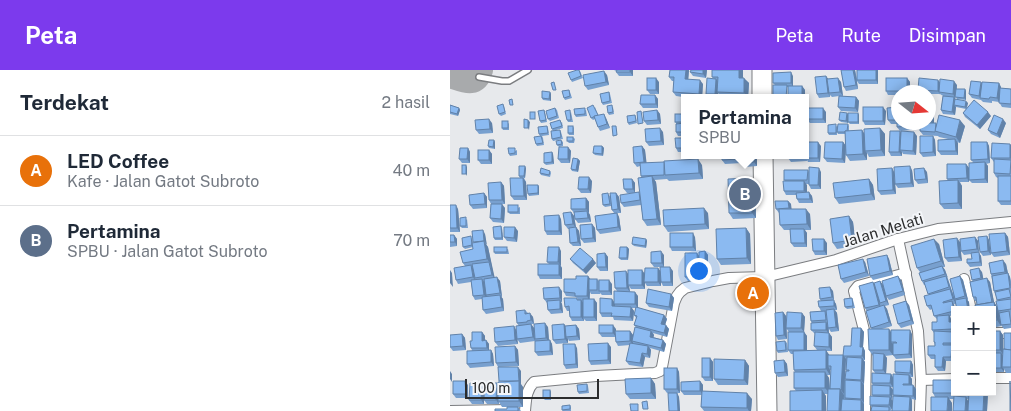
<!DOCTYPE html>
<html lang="id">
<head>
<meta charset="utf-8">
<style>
  body { margin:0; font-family:"Public Sans",sans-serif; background:#f2f2f3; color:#1f2937 }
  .controls { position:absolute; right:15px; bottom:15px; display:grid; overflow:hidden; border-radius:0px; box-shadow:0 2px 12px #0003 }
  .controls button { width:45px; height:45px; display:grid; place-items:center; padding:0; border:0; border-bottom:1px solid #e0e1e3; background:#fff; color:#1f2937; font:25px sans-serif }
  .compass { position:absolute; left:441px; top:15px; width:45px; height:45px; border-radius:50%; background:#fff; box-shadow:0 2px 12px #0003; rotate:107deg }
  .scale { position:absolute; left:15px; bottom:12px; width:134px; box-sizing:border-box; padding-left:5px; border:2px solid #2b2c2d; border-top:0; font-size:14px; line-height:18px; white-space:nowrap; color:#2b2c2d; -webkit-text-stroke:4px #f4f6f9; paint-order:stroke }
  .you { position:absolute; left:248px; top:200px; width:18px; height:18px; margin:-12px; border:4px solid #fff; border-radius:50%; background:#1a73e8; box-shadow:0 0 0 8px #1a73e833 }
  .badge { display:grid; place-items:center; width:32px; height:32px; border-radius:50%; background:#7c3aed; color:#fff; font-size:16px; font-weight:700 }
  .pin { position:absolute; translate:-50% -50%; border:2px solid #fff; box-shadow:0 1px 5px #0006 }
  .popup { position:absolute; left:231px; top:24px; width:128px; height:65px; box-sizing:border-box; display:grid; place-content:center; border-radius:0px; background:#fff; filter:drop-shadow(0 1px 4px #0005); font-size:16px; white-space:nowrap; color:#747a83 }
  .popup b { font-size:19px; color:#1f2937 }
  .popup::after { content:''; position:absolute; left:50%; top:100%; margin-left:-10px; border:10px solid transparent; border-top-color:#fff }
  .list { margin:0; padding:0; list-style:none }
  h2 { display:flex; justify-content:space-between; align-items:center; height:65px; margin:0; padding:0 20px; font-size:21px }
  h2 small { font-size:16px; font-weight:400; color:#747a83 }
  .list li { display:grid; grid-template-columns:32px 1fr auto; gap:15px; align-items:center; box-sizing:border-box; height:70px; padding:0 20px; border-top:1px solid #e0e1e3 }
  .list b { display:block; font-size:19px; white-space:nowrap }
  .list p { margin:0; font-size:16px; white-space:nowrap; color:#747a83 }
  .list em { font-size:16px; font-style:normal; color:#747a83 }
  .map { position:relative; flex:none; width:561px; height:341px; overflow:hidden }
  header { display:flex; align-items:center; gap:30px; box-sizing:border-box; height:70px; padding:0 25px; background:#7c3aed; color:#fff }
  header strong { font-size:24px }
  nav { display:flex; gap:28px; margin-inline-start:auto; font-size:18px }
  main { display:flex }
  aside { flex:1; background:#fff }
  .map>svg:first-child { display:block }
</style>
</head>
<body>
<header>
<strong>Peta</strong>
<nav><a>Peta</a><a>Rute</a><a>Disimpan</a></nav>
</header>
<main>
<aside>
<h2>Terdekat<small>2 hasil</small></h2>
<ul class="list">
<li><span class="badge" style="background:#e8710a">A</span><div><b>LED Coffee</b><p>Kafe · Jalan Gatot Subroto</p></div><em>40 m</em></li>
<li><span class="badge" style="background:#5c6f8a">B</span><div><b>Pertamina</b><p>SPBU · Jalan Gatot Subroto</p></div><em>70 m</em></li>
</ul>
</aside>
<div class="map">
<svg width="561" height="341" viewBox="0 0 561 341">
  <rect width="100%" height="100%" fill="#e7e9ec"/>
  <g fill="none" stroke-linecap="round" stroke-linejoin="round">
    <path stroke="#a8aaac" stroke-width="24" d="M0 6C13 10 26 18 31 0"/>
    <g stroke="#7b7d80" stroke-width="8">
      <path id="lane" d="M29 7 52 11H59L78 0"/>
    </g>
    <g stroke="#7b7d80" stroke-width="12">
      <g id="street">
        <path d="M448 169 468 261 471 310 470 341"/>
        <path d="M514 209 521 240"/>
        <path d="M542 263H561"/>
        <path d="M542 308H561"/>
        <path d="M471 310 505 309"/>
        <path d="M0 341 59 340"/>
        <path d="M75 341C76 330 76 320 84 312L146 306 205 303 210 301 212 297 224 233 227 226 230 222 235 218 263 211 279 208 315 207 386 190 448 169 488 159 561 152"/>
        <path d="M415 341 416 273 414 260 404 221 408 216 456 203"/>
      </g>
    </g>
    <g stroke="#7b7d80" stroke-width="21">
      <g id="highway">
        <path d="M312 0V28"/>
        <path d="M313 85 317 341"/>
      </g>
    </g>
    <use href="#lane" stroke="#fff" stroke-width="5"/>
    <use href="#street" stroke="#fff" stroke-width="10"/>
    <use href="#highway" stroke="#fff" stroke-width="19"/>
  </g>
  <g fill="#78a0cf" fill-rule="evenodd">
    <path d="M164 0H183V6H169L166 2V1Z"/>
    <path d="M220 0H239L238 10 253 14 252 26 253 28H240L226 26 223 22 224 11H222L219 7Z"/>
    <path d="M257 0 256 8 243 6 240 2Z"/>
    <path d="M262 0H293V8L299 13 298 28H271L268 23V28H259L256 24 264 9 262 7Z"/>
    <path d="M391 0H405L407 9V0H428V14H409L407 11 408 19 396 21 394 17Z"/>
    <path d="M130 1 133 8 122 12 121 10Z"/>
    <path d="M157 5 159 15 138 20 135 16Z"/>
    <path d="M343 6V16H352L355 20 325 15 323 13Z"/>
    <path d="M376 6 378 9 391 12 393 26H389L406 27 409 31 408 42 391 41 388 37 389 26 382 27 380 25V27L369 28 367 24Z"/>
    <path d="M457 8 460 12V22H448V25H438L436 21Z"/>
    <path d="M209 12V24H200L197 20Z"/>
    <path d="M490 12 507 15V19H515L516 21V30L507 29 506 27 505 28V29L518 33 517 39 541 46 530 59 515 47 513 43 516 39 506 37 505 45 493 44 491 40 493 26 490 24H478V22H470L468 20Z"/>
    <path d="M549 13 551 18 561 19V38L552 37 549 32 542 31V33L533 32 531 30 522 28 519 24 532 14Z"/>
    <path d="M119 20 120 22 122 28 115 30 114 28Z"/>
    <path d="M100 22 101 24V31L93 30 92 28Z"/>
    <path d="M159 22 160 24 162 33 153 35 152 33Z"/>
    <path d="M205 25 208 29V38H193L190 34Z"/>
    <path d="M355 34 357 38 376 42V53H360L358 51V54L355 53Z"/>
    <path d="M0 35 9 38 10 40 8 46 0 44Z"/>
    <path d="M54 36 56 44 51 46 49 44Z"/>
    <path d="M145 37 148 45 156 48 160 58 150 61 148 57 145 49 143 50 141 48Z"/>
    <path d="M163 37 164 44 159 45 158 43Z"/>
    <path d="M105 38 107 40 109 48 100 51 98 49Z"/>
    <path d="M437 38 461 52 462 60 450 61 447 57V54H441L438 50Z"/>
    <path d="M478 39 484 43V53L486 54 515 56 510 73 507 72 508 73V85H491L488 81 498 69 489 67 488 66 473 65 470 61V56L468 52H478Z"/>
    <path d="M94 40 95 42 97 52 91 53 90 51Z"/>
    <path d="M136 40 137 46 126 47 125 45Z"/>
    <path d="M207 40 210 44 211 54 197 55 194 51Z"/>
    <path d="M436 41 435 55H415L413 51Z"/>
    <path d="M121 42 123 52H118L117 50Z"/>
    <path d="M397 43 398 45V53L391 52 389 50Z"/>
    <path d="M408 43 409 45V54H400L398 52Z"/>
    <path d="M235 44V66H228L226 62V53L225 52Z"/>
    <path d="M185 45 186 47 187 53 179 55 178 53Z"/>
    <path d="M112 52 113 58 103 61 102 59Z"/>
    <path d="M42 53 43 63 29 64 26 60Z"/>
    <path d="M59 53V60H53L52 58Z"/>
    <path d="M556 53 550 68 541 64 538 60Z"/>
    <path d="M398 54 399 56V61L412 60 414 64 430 58 435 64V86L419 87 417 83V90L400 91 396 85V78L395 93 377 92 374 88 393 72 396 76 395 64H388L387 62V65H379L378 63 387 56Z"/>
    <path d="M97 56 98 58 99 65 92 66 93 68 94 75 87 76 86 74 90 66 89 64Z"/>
    <path d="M123 56 124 58V65H119L118 63Z"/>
    <path d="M110 60 111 62 113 69 103 71 102 69Z"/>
    <path d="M213 62 214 75 199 76 196 72Z"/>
    <path d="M451 64 467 66 466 85 453 84 452 82V86H441L439 82Z"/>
    <path d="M483 66 485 70 486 86 473 87 470 83Z"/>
    <path d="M123 67 125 69 124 73H119L117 71Z"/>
    <path d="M235 68V82H228L226 78Z"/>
    <path d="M44 70 45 72V79L39 78 38 76Z"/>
    <path d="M111 70 113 72V76L109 77H118L121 81 120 93H111L108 89 109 77 107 75Z"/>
    <path d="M537 72 539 76 540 93 536 94 538 96V113H522L519 110V112H510L512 116V139H494L490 134 498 110 497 109 516 94 519 98 523 92 521 90Z"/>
    <path d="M355 74H356L371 76 370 92H358L357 90V91L341 92 338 88 355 85Z"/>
    <path d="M561 75V135H551L548 131V108L546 107 544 103V92L541 88Z"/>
    <path d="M152 76 154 78 153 86 145 85 143 83Z"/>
    <path d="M192 76 195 80 196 93 252 95 253 109 219 111 217 109 204 110 206 112 211 155 197 156 193 150 191 135 174 137 171 133 184 123H177L174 119 182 109 185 113V123L190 124 192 108 191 106 190 96 187 97 184 93Z"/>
    <path d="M18 78 20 82V93H12L9 89Z"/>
    <path d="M39 80 42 84V94H31L28 90Z"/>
    <path d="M67 80V85L60 86 59 84Z"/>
    <path d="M102 82 103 84 104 94 96 95 94 93Z"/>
    <path d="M272 85H307V96L295 97 292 93 275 94 272 90Z"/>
    <path d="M128 89 130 91 128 102 122 101 121 99Z"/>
    <path d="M76 98 75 108H74L76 112 77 130H64L61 126 70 108 69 106Z"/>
    <path d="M442 98 444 102 446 124 431 125 428 121Z"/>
    <path d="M358 100 359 102H371V119H361L359 115V114H356L357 122 362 126 363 133H349L347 129 346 125H336L334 121 335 111 334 110Z"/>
    <path d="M462 100 464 117 448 118 445 114Z"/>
    <path d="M100 101 101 103 100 107 91 105 90 103Z"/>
    <path d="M477 102 478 113 468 114 465 110Z"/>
    <path d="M301 108 305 114 306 148 283 149 279 143Z"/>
    <path d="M419 109 423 115 425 130 389 134 385 128Z"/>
    <path d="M142 111 141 123H131L128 119Z"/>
    <path d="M51 112 54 116 55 134H49L55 138 54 153 43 152 40 148 41 134 39 130Z"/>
    <path d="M88 115 89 117V125L79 126 78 124Z"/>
    <path d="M34 123 37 127V138L23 139 20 135Z"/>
    <path d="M166 123 169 127 171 143H167L169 147 171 161 150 164 147 160 164 143 162 140 161 136 155 137 153 135 160 125Z"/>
    <path d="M136 128 139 132V143L140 145 141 152 128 153 125 149 124 143 121 139Z"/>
    <path d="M338 131 341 134V139L360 144 361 160H355L357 163V177H344L341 173 340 160H334L330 155 329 143 326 139Z"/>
    <path d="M0 135 8 139 10 162H0Z"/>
    <path d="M70 137V144H60L58 142Z"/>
    <path d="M121 142 124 146 126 157 129 161 131 176H123L120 173 119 159H118L115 155Z"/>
    <path d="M258 143 259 159 218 162 214 156Z"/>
    <path d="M399 146 403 152 406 176 387 179 383 173Z"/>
    <path d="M17 149 18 158H12L10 156Z"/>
    <path d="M111 149 112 165H97L95 161Z"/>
    <path d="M142 154 145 158 146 172 134 173 131 169Z"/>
    <path d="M52 158 53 170H45L44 168Z"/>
    <path d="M296 158 300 164 301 194 271 195 267 189Z"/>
    <path d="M68 161 67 172 57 171 54 167Z"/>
    <path d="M555 163 558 167 560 185 544 187 541 183Z"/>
    <path d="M35 164 36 175 38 177 44 207 50 211 52 227H51L53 229 54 241 36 244 33 240 32 229 25 230 23 226 21 212 8 214 6 210 15 196 13 193 23 179V177L15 179 13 177 22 168 23 173Z"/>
    <path d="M0 165H4L7 169V176L0 177Z"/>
    <path d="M537 166 539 170 541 185 533 186 530 182Z"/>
    <path d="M245 167 246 181H222L220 177Z"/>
    <path d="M525 167 528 171 529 183 531 186 532 196 520 197 517 193 522 189 521 184 514 185 511 181Z"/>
    <path d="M507 168 512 191 498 192 495 188Z"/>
    <path d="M196 169 197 171 196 178 184 176 182 174Z"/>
    <path d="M377 173V185H365L363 181Z"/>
    <path d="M489 174 495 197H493L495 200 502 221 503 223 510 206 513 210 518 230H517L519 232 504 234 505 245 500 246 501 249V252L505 256V263H504L505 265V277H503L504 279V291H496L495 301H488L485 297V289H481L478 285 485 276 484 272V263L482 260 487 252V249L484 246 482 239 480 240 477 236 479 225 475 215H474L472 211 470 202 467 198Z"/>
    <path d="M177 177 179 179 178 190H171L169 188Z"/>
    <path d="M58 179 59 184H45L44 182Z"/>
    <path d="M111 181V196L112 198V209H90L88 205 99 194 97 192Z"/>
    <path d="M255 181 258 185V201H252L250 198V210L238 211 235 207 249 186Z"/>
    <path d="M155 183 158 187V201H150L147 197Z"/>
    <path d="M214 185V197H204L201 193Z"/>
    <path d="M437 185 439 189 443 205 423 210 420 206Z"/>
    <path d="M120 189 146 193 136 204 123 193Z"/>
    <path d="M415 192 419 206 394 213 391 209Z"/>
    <path d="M556 194 558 203 560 207 561 211V258L554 259 551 255V256L542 258V240L527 235V231H525L523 227V211L522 210 532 202 533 209 540 212 544 232 547 237 548 231 544 221 541 204Z"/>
    <path d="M208 198 210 201H223V216H213L211 212V216H197L195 213V219H181L179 216 180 222 188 226V238L214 245 217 249 215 255 219 259 217 267 203 263 204 265 203 267 213 270 216 274 214 282 200 278 201 280 200 288 195 287 193 297 179 295 176 291 180 275 168 276 166 272 165 267H152L149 263 166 259V261H180L183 265V266L187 258 184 255 186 248 184 245 186 238H182L184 241 183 251 164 250 163 247H152L150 243 164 232 167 221 165 218 178 204 194 203Z"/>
    <path d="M138 206 140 209H147L149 211 162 214V225H152L150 223V224H141L140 222V229H144L147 233V251H136L134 249V251H122L120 247 119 241H117L115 237 128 229 126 227 116 226 114 222Z"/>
    <path d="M451 210 455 225 439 230 436 226 439 235 435 236 437 239 442 256 432 259 441 262 462 264V288L446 289 443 285 435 286 437 288 436 304H441L443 307 446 305 445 302 461 291 463 295V307H460L462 309V315H463L466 319V330L462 329V341H442L444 326 443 325V311V317H441L443 320 442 329H441L442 339H441L442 341H421L422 337 420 335 423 326 422 325 423 315 422 313 425 303 423 300V286L419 280 422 259 421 258 417 241 415 238 424 215 430 211 433 215Z"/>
    <path d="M309 215 310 227 297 228 294 224Z"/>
    <path d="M112 221V232H111L112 234 113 243 101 244 98 240 97 233 94 229Z"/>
    <path d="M383 221 384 231 386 234 387 240H385L387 243 389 261 381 262 379 259V263L382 267V281H376L379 285H393L401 276 411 258 414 262 413 277 415 281V290H414L415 292 414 314V341L378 324H374L376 326 346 321 344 318 345 302 344 300 343 284H341L338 280 339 262 336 258 352 243 355 247 354 262 357 266V280H367L364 276 365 264 361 260 362 253 361 251 371 241 369 237 371 231 370 229ZM396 289V300L397 301 395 309 396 310H395ZM380 300H381L380 319 379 308 377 305H380Z"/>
    <path d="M221 224 224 228 222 241 199 237 196 233Z"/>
    <path d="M402 228 403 230 405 238 397 239 395 237Z"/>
    <path d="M459 235 464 254 451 258 448 254Z"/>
    <path d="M75 240 78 243 83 247 84 254H81L84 258 98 257 99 270 102 274 103 285 88 286 85 282V271L70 273 67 269 69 256 67 253Z"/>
    <path d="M333 242 336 246 337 269 328 270 326 266Z"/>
    <path d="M114 254 115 256 126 255 129 259 130 270 119 271 118 269V273L106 274 103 270Z"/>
    <path d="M64 256 66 260 68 274 48 276 45 272Z"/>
    <path d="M542 261H550L553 265V284H552L553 285 554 279 561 263V303H556L554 299V302H544L542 300Z"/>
    <path d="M32 262 35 266V271L36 270 39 274V280H41L43 284 44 296 20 298 17 294 22 280 21 278 22 271Z"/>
    <path d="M12 264 15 268 16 280 3 281 0 277Z"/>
    <path d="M335 271 337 273 338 282 328 283 327 281Z"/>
    <path d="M65 276 68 280 69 296 48 297 46 293Z"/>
    <path d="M161 277V294L141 295 139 291Z"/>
    <path d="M127 278 128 298 116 299 114 295Z"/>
    <path d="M260 288 263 292V311H255L252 307Z"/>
    <path d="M295 290 299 296 298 315H268L264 309Z"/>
    <path d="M334 290 337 294 338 306 328 307 325 303Z"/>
    <path d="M227 298 229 302 230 323H227L229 327 230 341H219L221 323H217L214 319Z"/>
    <path d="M71 301V315L73 317V337H57H68L71 341H45L57 339V337H52L49 332V334H37L34 330 48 315Z"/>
    <path d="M201 308 205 314 206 329H180L176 324Z"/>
    <path d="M250 311 253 315V321L302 329 301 341H254L251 337 252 325H234L231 321Z"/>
    <path d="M32 313 34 317V334H22L19 330Z"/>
    <path d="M137 314 138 316 139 323 129 324 128 322Z"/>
    <path d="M18 315V328H6L3 324Z"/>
    <path d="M100 320 101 322V330H95L93 328Z"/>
    <path d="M538 322 537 341H518L519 329H517L518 331V341L503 329H499L502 333 485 327 483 323Z"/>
    <path d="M120 335 121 337V341H113L112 340Z"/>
  </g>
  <g fill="#6182a9">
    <path d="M180 0H183V6L180 2Z"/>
    <path d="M236 0H239L238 13 235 9Z"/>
    <path d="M253 0H257L256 8 253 4Z"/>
    <path d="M289 0H293V13L289 8Z"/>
    <path d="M403 0H405L408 19 406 15Z"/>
    <path d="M426 0H428V14L426 10Z"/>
    <path d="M154 1 157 5 159 15 156 12Z"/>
    <path d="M341 2 343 6V17L341 13Z"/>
    <path d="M376 6 379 10V23L380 27 378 23Z"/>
    <path d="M206 8 209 12V24L206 20Z"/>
    <path d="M294 8 299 13 298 28 294 23Z"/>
    <path d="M388 8 391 12 393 26 390 22Z"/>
    <path d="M457 8 460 12V22H458L457 21Z"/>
    <path d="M266 9 269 13 267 22 268 23V28L265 24Z"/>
    <path d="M250 10 253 14 252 28 249 24Z"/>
    <path d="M488 10 491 14 489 22 490 25 488 21Z"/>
    <path d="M504 11 507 15 505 28 503 24Z"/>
    <path d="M531 12 534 16 531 28 529 26Z"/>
    <path d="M549 13 551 17 549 32 547 28Z"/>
    <path d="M352 16 355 20V28H352Z"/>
    <path d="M515 19 516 21V30L514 28Z"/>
    <path d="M100 22 101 24V31L99 29Z"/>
    <path d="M205 25 208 29V38L206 34Z"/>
    <path d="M406 27 409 31 408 42 405 38Z"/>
    <path d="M504 27 507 31 504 35 506 37 505 45 502 42Z"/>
    <path d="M516 31 518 33 516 39 515 37Z"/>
    <path d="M355 34 359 40 357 49 358 51V54L355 49Z"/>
    <path d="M433 37 436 41 435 55 433 51Z"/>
    <path d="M9 38 10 40 8 46 7 44Z"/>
    <path d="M373 38 376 42V53L373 49Z"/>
    <path d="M482 39 484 43V56L481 52Z"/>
    <path d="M207 40 210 44 211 54 208 50Z"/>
    <path d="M538 42 541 46 530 59 527 55Z"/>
    <path d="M397 43 398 45V53L396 51Z"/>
    <path d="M408 43 409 45V54L408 52Z"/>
    <path d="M154 44 156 48 160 58 157 54Z"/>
    <path d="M39 49 42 53 43 63 40 59Z"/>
    <path d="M553 49 556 53 550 68 547 64Z"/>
    <path d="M78 50 80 52 79 60 78 58Z"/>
    <path d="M510 50 515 56 510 73 506 67Z"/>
    <path d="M459 52H461L462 60 459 56Z"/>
    <path d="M210 58 213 62 214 75 211 71Z"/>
    <path d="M430 58 435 64V86L431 80Z"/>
    <path d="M412 60 416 66 415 81 417 83V90L413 84Z"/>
    <path d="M450 61 452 65 450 80 452 82V86L449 82Z"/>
    <path d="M464 62 467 66 466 85 463 81Z"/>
    <path d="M483 66 485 70 486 86 483 82Z"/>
    <path d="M505 69 508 73V85L506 81Z"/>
    <path d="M44 70 45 72V79L43 77Z"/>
    <path d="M368 72 371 76 370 92 368 88Z"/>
    <path d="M393 72 396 76 395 93 392 89Z"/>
    <path d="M537 72 539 76 540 93 538 89Z"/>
    <path d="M560 74 561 75V90L560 88Z"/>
    <path d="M152 76 154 78 153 86 152 84Z"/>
    <path d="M192 76 195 80 197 96 194 92Z"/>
    <path d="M118 77 121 81 120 93 118 89Z"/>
    <path d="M18 78 20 82V93L17 89Z"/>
    <path d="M39 80 42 84V94L39 90Z"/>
    <path d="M102 82 103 84 104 94 102 92Z"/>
    <path d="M289 85H292V93L289 89Z"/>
    <path d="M304 85H307V96L304 92Z"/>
    <path d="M128 89 130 91 128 102 126 100Z"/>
    <path d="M248 89 252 95 253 109 249 103Z"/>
    <path d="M535 92 538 96V113L535 109Z"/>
    <path d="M516 94 519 98V112L517 108Z"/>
    <path d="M16 95 17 97V106L16 104Z"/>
    <path d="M75 96 76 98 75 108 74 106Z"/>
    <path d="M460 96 462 100 464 117 461 113Z"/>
    <path d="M369 98 371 102V119L368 115Z"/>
    <path d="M442 98 444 102 446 124 443 120Z"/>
    <path d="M474 98 477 102 478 113 476 109Z"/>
    <path d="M202 106 206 112 211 155 207 149Z"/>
    <path d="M139 107 142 111 141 123 138 119Z"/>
    <path d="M73 108 76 112 77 130 74 126Z"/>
    <path d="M301 108 305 114 306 148 302 143Z"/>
    <path d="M182 109 185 113V123L183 119Z"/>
    <path d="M419 109 423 115 425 130 421 124Z"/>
    <path d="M508 110 512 116V139L508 133Z"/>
    <path d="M354 111 357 115V125L354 121Z"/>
    <path d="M51 112 54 116 55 134 52 130Z"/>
    <path d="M88 115 89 117V125L88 123Z"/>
    <path d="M359 122 362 126 363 133 360 129Z"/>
    <path d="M34 123 37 127V138L35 134Z"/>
    <path d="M166 123 169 127 171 143 168 139Z"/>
    <path d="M136 128 139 132V143L136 139Z"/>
    <path d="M338 131 341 134 342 142 339 138Z"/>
    <path d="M52 134 55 138 54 153 51 149Z"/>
    <path d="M6 135 8 139 10 162 7 158Z"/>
    <path d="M254 138 258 143 259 159 255 154Z"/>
    <path d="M356 139 360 144 361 160 357 154Z"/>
    <path d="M137 141 140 145 141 152 138 148Z"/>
    <path d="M121 142 124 146 126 158 123 154Z"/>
    <path d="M167 143 169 147 171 161 168 157Z"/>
    <path d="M109 145 111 149 112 165 109 161Z"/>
    <path d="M399 146 403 152 406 176 402 170Z"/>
    <path d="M142 154 145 158 146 172 143 168Z"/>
    <path d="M51 156 52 158 53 170 52 168Z"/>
    <path d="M65 157 68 161 67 172 64 168Z"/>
    <path d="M126 157 129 161 131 176 128 172Z"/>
    <path d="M296 158 300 164 301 194 297 188Z"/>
    <path d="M354 159 357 163V177L355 173Z"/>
    <path d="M33 160 35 164 37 175 34 171Z"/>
    <path d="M243 163 245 167 246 181 243 177Z"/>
    <path d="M555 163 558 167 560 185 557 181Z"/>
    <path d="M4 165 7 169V176L5 172Z"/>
    <path d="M537 166 539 170 541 185 538 181Z"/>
    <path d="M525 167 528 171 529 183 531 186 532 196 530 192 529 182 527 179Z"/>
    <path d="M507 168 510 172 512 191 509 187Z"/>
    <path d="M196 169 197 171 196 178 195 176Z"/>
    <path d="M374 169 377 173V185L374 181Z"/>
    <path d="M484 169 489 174 495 197 491 191Z"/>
    <path d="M34 171 38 177 45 209 42 205 40 193 37 189Z"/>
    <path d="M109 177 111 181V196L108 192Z"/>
    <path d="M177 177 179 179 178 190 177 188Z"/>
    <path d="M211 181 214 185V197L212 193Z"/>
    <path d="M255 181 258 185V201L255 197Z"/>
    <path d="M155 183 158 187V201L156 197Z"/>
    <path d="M247 183 250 187V210L248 206Z"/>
    <path d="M437 185 439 189 443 205 440 201Z"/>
    <path d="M143 189 146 193 136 204 133 200Z"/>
    <path d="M413 189 415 192 419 206 416 202Z"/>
    <path d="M553 190 556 194 558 204V203L560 207 561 219 558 206 555 202Z"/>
    <path d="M109 194 112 198V209L109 205Z"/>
    <path d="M21 195 24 199 25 211 23 207Z"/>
    <path d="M492 196 495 200 498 208 495 204Z"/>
    <path d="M220 197 223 201V216L221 212Z"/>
    <path d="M208 198 211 202V216L208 212Z"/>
    <path d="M529 198 532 202 534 212 531 208Z"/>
    <path d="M0 200 2 203 3 217 0 213Z"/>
    <path d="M192 200 195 204V219L192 215Z"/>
    <path d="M176 201 179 205 178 215 179 216 180 222 177 218Z"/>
    <path d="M138 206 141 210 139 220 140 222 139 230 137 226Z"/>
    <path d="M448 206 451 210 455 225 453 221Z"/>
    <path d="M496 206 498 210 506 233 503 229Z"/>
    <path d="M510 206 513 210 518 230 515 226Z"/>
    <path d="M47 207 50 211 52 227 50 223Z"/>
    <path d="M537 208 540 212 544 232 548 238 551 256 547 250Z"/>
    <path d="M32 209 35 213 37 229 34 225Z"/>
    <path d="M159 210 162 214V225L159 221Z"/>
    <path d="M307 211 309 215 310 227 307 223Z"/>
    <path d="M430 211 433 215 439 235 436 231Z"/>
    <path d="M423 212 426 216 431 239 429 235Z"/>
    <path d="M109 217 112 221V232L110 228Z"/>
    <path d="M380 217 383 221 384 231 386 234 387 240 384 236V230L382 227Z"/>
    <path d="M185 222 188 226V238L185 234Z"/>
    <path d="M221 224 224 228 222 241 219 237Z"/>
    <path d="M50 225 53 229 54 241 52 237Z"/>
    <path d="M516 228 519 232 520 240H518Z"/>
    <path d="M144 229 147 233V251L144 247Z"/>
    <path d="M162 229 165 233V240L162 236Z"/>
    <path d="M110 230 112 234 113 243 110 239Z"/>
    <path d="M131 230 134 234 133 247 134 251 131 247Z"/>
    <path d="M456 231 459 235 464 254 461 250Z"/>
    <path d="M502 231 504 235 506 240H505V242Z"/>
    <path d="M434 235 437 239 442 256 439 252Z"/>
    <path d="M181 237 184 241 183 251 180 247Z"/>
    <path d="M384 239 387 243 389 261 386 257Z"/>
    <path d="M333 242 336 246 337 269 334 265Z"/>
    <path d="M80 243 83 247 84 254 81 250Z"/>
    <path d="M352 243 355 247 354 262 357 266V284L354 280V262L351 258Z"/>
    <path d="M214 245 217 249 214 258 211 254Z"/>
    <path d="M499 245 501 249 502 256 499 252Z"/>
    <path d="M376 252 378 256 379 264 376 260Z"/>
    <path d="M502 252 505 256V262L502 259Z"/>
    <path d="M95 253 98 257 99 272 96 268Z"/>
    <path d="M81 254 84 258 85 271 83 267Z"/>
    <path d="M114 254 117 258 116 267 118 269V273L115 269Z"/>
    <path d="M126 255 129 259 130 270 127 266Z"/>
    <path d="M163 255 166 259V267L163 263Z"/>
    <path d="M216 255 219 259 217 267 214 263Z"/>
    <path d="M64 256 66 260 68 274 65 270Z"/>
    <path d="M411 258 414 262 413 277 415 281V290L412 286 410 277Z"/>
    <path d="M439 259 443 265 441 272 443 274V285L439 280Z"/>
    <path d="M460 260 462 264V288L459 284Z"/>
    <path d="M180 261 183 265V271H182L183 272V275L180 271Z"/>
    <path d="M201 261 204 265 203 270 200 267Z"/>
    <path d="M550 261 553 265V284L550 280Z"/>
    <path d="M32 262 35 266V275L32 271Z"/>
    <path d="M503 262 505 265V277L502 273Z"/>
    <path d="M379 263 382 267V281L379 277Z"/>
    <path d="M12 264 15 268 16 280 13 276Z"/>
    <path d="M36 270 39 274V281L37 278Z"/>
    <path d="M100 270 102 274 103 285 100 281Z"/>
    <path d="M213 270 216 274 214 282 211 278Z"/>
    <path d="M158 273 161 277V294L158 290Z"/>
    <path d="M125 274 127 278 128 298 126 294Z"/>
    <path d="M502 275 504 279V291L501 287Z"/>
    <path d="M65 276 68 280 69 296 66 292Z"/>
    <path d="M198 276 201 280 200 288 197 284Z"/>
    <path d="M41 280 43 284 44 296 41 292Z"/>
    <path d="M376 280 380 286 378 296 380 300V305L376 299Z"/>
    <path d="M192 283 195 287 193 297 190 293Z"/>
    <path d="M551 283 554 287 552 297 554 299V302L551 298Z"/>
    <path d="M434 284 437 288 436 304 433 300Z"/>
    <path d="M393 285 396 289 394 324 391 320Z"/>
    <path d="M493 287 496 291 495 301 492 297Z"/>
    <path d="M260 288 263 292V311L260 307Z"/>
    <path d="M412 288 415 292 414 314 411 310Z"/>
    <path d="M295 290 299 296 298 315 294 310Z"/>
    <path d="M334 290 337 294 338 306 335 302Z"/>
    <path d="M461 291 463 295V307L460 303Z"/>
    <path d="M68 297 71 301V315L69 311Z"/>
    <path d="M227 298 229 302 230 323 227 319Z"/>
    <path d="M0 301 2 304V312L0 309Z"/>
    <path d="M375 302 379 308 380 324 375 318Z"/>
    <path d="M441 304 443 308V317L440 313Z"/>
    <path d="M459 305 462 309V318L459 314Z"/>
    <path d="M201 308 205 314 206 329 201 323Z"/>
    <path d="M15 311 18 315V328L16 324Z"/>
    <path d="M69 311 73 317V337L69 331Z"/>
    <path d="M250 311 253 315V325L250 321Z"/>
    <path d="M411 311 414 315V333L411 329Z"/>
    <path d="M32 313 34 317V334L31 330Z"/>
    <path d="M47 313 49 317 48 331 49 334 46 330Z"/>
    <path d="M463 315 466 319V330L463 326Z"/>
    <path d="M440 316 443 320 442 329 440 325Z"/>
    <path d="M390 319 394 325 393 341H389Z"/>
    <path d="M100 320 101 322V330L100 328Z"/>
    <path d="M372 320 376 326V341H372Z"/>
    <path d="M516 322H520V329L516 323Z"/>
    <path d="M534 322H538L537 341H533Z"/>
    <path d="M227 323 229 327 230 341H228Z"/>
    <path d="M297 323 302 329 301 341H299L297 338Z"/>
    <path d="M440 327 443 331 442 339 439 335Z"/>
    <path d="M460 327 462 331V341H459Z"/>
    <path d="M498 327 502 333V341H497Z"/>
    <path d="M516 327 518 331V341H515Z"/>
    <path d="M411 330 414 334V341H411Z"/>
  </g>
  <g fill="#8bbaf1" stroke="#6182a9">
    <path d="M127 0H129L131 6 121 10 118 3Z"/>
    <path d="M167 0H180V2H166Z"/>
    <path d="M220 0H236L235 9 250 10 249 24 223 22 224 7H219Z"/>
    <path d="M241 0H253V4L240 2Z"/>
    <path d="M262 0H289V8H294V23L267 22 268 7H262Z"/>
    <path d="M391 0H403L406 15 394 17Z"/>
    <rect x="407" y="0" width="19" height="10"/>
    <path d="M154 1 156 12 135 16 133 5Z"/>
    <path d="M341 2V13H323V3Z"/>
    <path d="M376 6 378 23 367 24 365 7Z"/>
    <rect x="197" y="8" width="9" height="12"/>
    <path d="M257 8 266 9 265 24H256Z"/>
    <path d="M388 8 390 22 379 23 377 9Z"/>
    <rect x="436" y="8" width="21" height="13"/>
    <path d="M469 8 488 10V21L468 20Z"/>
    <path d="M490 9 504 11 503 24 489 22Z"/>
    <path d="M521 11 531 12 529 26 519 24Z"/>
    <path d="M104 12 106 20H103L101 13Z"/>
    <path d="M532 12 549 13 547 28 540 27 539 29 530 28Z"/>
    <path d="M323 15H337L336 28H323Z"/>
    <rect x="338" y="16" width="14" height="12"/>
    <path d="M550 18 561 19V34L549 33Z"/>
    <path d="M506 19H515L514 28 505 27Z"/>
    <path d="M119 20 120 26 114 28 112 21Z"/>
    <path d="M92 21 100 22 99 29 92 28Z"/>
    <path d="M159 22 160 31 152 33 150 24Z"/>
    <path d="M191 25H205L206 34H190Z"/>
    <rect x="240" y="26" width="12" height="2"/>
    <path d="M389 26 406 27 405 38 388 37Z"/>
    <path d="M493 26 504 27 502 42 491 40Z"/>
    <path d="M62 29 63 35H60L59 30Z"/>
    <path d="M505 29 516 31 515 37 504 35Z"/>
    <path d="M524 30 538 42 527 55 513 43Z"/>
    <path d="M53 34 55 42 49 44 47 36Z"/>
    <path d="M0 35 9 38 7 44 0 42Z"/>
    <path d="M143 35 148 45 141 48 137 38Z"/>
    <path d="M162 35 163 42 158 43 157 36Z"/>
    <rect x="413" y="37" width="20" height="14"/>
    <path d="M448 37V52H459V56L447 57V50H438L437 38Z"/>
    <path d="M105 38 107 46 98 49 96 41Z"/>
    <path d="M135 38V44L125 45 124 39Z"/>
    <rect x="357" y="38" width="16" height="11"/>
    <path d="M478 39H482L481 52H478Z"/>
    <path d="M94 40 96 50 90 51 88 41Z"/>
    <path d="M120 40 121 50H117L115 41Z"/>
    <path d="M207 40 208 50 194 51 193 42Z"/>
    <path d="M191 41 193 53 188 54 187 42Z"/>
    <rect x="80" y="42" width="5" height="7"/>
    <path d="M390 42 397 43 396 51 389 50Z"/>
    <rect x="398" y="43" width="10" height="9"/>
    <path d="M154 44 157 54 148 57 144 46Z"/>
    <rect x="225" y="44" width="10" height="8"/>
    <path d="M185 45 186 51 178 53 177 46Z"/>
    <path d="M489 45 510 50 506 67 485 61Z"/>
    <path d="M544 45 553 49 547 64 538 60Z"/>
    <path d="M39 49 40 59 26 60 25 50Z"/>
    <path d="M74 49 78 50V58H74Z"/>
    <path d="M110 50 112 56 102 59 100 53Z"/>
    <rect x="52" y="51" width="6" height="7"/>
    <path d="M235 53V62H226V54Z"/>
    <path d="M470 53H486L485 62 470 61Z"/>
    <path d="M386 54V63H378V55Z"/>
    <path d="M388 54H398L397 61H395V62H387Z"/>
    <path d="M97 56 98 63 89 64 88 57Z"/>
    <rect x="118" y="56" width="5" height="7"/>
    <path d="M162 56H166L167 65 163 66Z"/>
    <path d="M210 58 211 71 196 72 195 59Z"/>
    <path d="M430 58 431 80 415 81 414 59Z"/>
    <path d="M110 60 111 67 102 69 101 61Z"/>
    <path d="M412 60 413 84 396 85 395 61Z"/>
    <path d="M440 61H450L449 82H439Z"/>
    <path d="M451 61 464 62 463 81 450 80Z"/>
    <path d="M91 66 93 73 86 74 84 67Z"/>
    <path d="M470 66H483V82L470 83Z"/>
    <rect x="117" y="67" width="6" height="4"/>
    <path d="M225 68H235V78H226Z"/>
    <path d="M505 69 506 81H488V70Z"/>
    <path d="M39 70H44L43 77 38 76Z"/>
    <path d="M111 70 112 74 107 75 106 71Z"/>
    <path d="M356 72H368V88H355Z"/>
    <path d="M375 72H393L392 89 374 88Z"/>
    <path d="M521 72H537L538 89 521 90Z"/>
    <path d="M542 73 560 74V88H541Z"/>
    <path d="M144 76H152V84L143 83Z"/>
    <path d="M192 76 194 92 184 93 183 77Z"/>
    <path d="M109 77H118V89H108Z"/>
    <path d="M10 78H18L17 89H9Z"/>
    <path d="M58 78H65V83L59 84Z"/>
    <rect x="28" y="80" width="11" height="10"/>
    <path d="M102 82V92L94 93V83Z"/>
    <path d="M272 85H289V89L272 90Z"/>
    <path d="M292 85H304V92L292 93Z"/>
    <path d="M338 85H354V87L338 88Z"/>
    <path d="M123 88 128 89 126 100 121 99Z"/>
    <path d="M248 89 249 103 215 105 214 91Z"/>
    <path d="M544 89 561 90 560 104 544 103Z"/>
    <path d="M214 92V105L191 106 190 93Z"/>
    <path d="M535 92V109L519 110V93Z"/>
    <path d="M497 94H516L517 108 497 109Z"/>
    <rect x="12" y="95" width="4" height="9"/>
    <path d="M69 96H75L74 106H69Z"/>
    <path d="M460 96 461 113 445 114 444 97Z"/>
    <path d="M359 97 369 98 368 115H359Z"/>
    <path d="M91 98 100 101 99 105 90 103Z"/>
    <path d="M442 98 443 120 428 121 427 99Z"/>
    <path d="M474 98 476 109 465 110 464 99Z"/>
    <path d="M334 100H358L357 110H334Z"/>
    <path d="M202 106 207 149 193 150 188 108Z"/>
    <rect x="548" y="106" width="13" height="25"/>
    <path d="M129 107H139L138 119H128Z"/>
    <path d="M60 108H73L74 126H61Z"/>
    <path d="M301 108 302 143H279L278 109Z"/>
    <path d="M173 109H182L183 119H174Z"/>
    <path d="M419 109 421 124 385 128 383 113Z"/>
    <path d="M508 110V133L490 134 489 111Z"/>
    <path d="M333 111H354V121H334Z"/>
    <path d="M51 112 52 130H39L38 113Z"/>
    <path d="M77 115H88V123L78 124Z"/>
    <path d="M189 122 190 130 171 133 170 125Z"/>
    <path d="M359 122 360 129H347L346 123Z"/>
    <path d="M34 123 35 134 20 135 19 125Z"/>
    <path d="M158 123 160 134 153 135 152 124Z"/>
    <path d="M160 123H166L168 139 162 140Z"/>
    <path d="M136 128V139H121V129Z"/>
    <path d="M325 131H338L339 138 326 139Z"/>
    <path d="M41 134H52L51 149 40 148Z"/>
    <path d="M0 135H6L7 158H0Z"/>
    <rect x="58" y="135" width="10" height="7"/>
    <path d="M254 138 255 154 214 156 213 140Z"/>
    <path d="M329 139H356L357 154 330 155Z"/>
    <path d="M137 141 138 148 125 149 124 142Z"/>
    <path d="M121 142 123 154 115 155 113 143Z"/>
    <path d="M167 143 168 157 147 160 145 146Z"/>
    <path d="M109 145V161H95L94 146Z"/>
    <path d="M399 146 402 170 383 173 380 149Z"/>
    <path d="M16 147V156H10V148Z"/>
    <path d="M142 154 143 168 131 169 130 155Z"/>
    <path d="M51 156 52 168H44L43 157Z"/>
    <path d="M54 157H65L64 168 54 167Z"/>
    <path d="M126 157 128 172 120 173 119 158Z"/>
    <path d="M296 158 297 188 267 189 266 159Z"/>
    <path d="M340 159H354L355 173H341Z"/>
    <path d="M33 160 34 171 23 172 22 161Z"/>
    <rect x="220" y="163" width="23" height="14"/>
    <path d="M555 163 557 181 541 183 539 164Z"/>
    <path d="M0 165H4L5 172H0Z"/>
    <path d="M21 166 22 175 13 177 12 168Z"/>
    <path d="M537 166 538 181 530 182 528 167Z"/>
    <path d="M183 167 196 169 195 176 182 174Z"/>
    <path d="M525 167 527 179 511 181 510 169Z"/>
    <path d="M507 168 509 187 495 188 493 170Z"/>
    <path d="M362 169H374V181H363Z"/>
    <path d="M484 169 491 191 467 198 461 176Z"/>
    <path d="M34 171 37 189 13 193 10 182 23 179 22 173Z"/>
    <rect x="44" y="177" width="13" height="5"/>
    <path d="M98 177H109L108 192H97Z"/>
    <path d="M170 177H177V188H169Z"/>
    <path d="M130 178 143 189 133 200 120 189Z"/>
    <path d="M211 181 212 193H201V182Z"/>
    <path d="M255 181V197H249V182Z"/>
    <path d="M529 182 530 192 517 193V189H522L521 183Z"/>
    <path d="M155 183 156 197H147V184Z"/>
    <path d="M235 183H247L248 206 235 207Z"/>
    <path d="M437 185 440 201 420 206 417 189Z"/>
    <path d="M413 189 416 202 391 209 388 195Z"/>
    <path d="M553 190 555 202 541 204 539 193Z"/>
    <path d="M39 192 42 205 25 208 22 194Z"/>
    <rect x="88" y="194" width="21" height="11"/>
    <path d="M21 195 23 207 6 210 4 198Z"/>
    <path d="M492 196 495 204 472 211 469 203Z"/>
    <path d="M210 197H220L221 212H211Z"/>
    <path d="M195 198H208V212H194Z"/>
    <path d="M529 198 531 208 522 210 520 200Z"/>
    <rect x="178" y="200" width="14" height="15"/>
    <path d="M176 201 177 218H165L164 202Z"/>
    <path d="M558 203 560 218 544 221 542 206Z"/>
    <path d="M126 206H138L137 226H125V223L114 222V209H126Z"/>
    <path d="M448 206 453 221 436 226 432 211Z"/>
    <path d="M496 206 499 217 478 224 474 212Z"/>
    <path d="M510 206 515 226 505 229 500 209Z"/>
    <path d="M47 207 50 223 36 225 34 209Z"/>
    <path d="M537 208 542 232 527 235 526 227H523L520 212Z"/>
    <path d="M32 209 34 225 23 226 21 210Z"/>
    <rect x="139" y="209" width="8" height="11"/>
    <rect x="149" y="210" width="10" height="11"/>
    <path d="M307 211V223L294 224 293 212Z"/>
    <path d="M430 211 436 231 430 233 424 213Z"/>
    <path d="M423 212 429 235 415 238 409 216Z"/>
    <path d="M109 217 110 228 94 229 93 218Z"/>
    <path d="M380 217 382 227 370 229 369 218Z"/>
    <path d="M198 219 221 224 219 237 196 233Z"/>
    <path d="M500 219 503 229 493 232V233L502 231 504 241 484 246 481 235 477 236 474 226Z"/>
    <path d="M559 219 561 227 547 230 545 222Z"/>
    <path d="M164 221 185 222V234H164Z"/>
    <path d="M50 225 52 237 33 240 32 227Z"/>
    <path d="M114 228H127V230H131V247H120L119 236 115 237Z"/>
    <path d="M150 228 162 229V236L181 237 180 247 161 246 162 243H150Z"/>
    <path d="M402 228 403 236 395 237 394 229Z"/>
    <path d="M516 228 518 240H507L505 230Z"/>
    <rect x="133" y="229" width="11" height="18"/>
    <path d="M561 229V239L548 241 546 231Z"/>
    <path d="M110 230V239L98 240 97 231Z"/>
    <path d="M384 230V236L369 237 368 231Z"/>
    <path d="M456 231 461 250 448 254 443 235Z"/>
    <path d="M544 232 547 250 542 251V240H526L525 235Z"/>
    <path d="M434 235 439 252 421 258 416 241Z"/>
    <path d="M186 237 214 245 211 254 216 255 214 263 184 255 187 246 184 245Z"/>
    <path d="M384 239 386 257 378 258 376 240Z"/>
    <path d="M75 240V244L80 243 81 250 77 251V252L67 253 66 241Z"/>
    <path d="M375 241 376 250 361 251 360 242Z"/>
    <path d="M559 241 561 254 551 255 549 243Z"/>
    <path d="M333 242 334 265 326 266 325 243Z"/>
    <path d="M337 242 352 243 351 258H336Z"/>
    <path d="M499 245V252H502V259L482 260V252H487V246Z"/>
    <path d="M376 252V260H361V253Z"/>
    <path d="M95 253 96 268 85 269 84 254Z"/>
    <path d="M81 254 83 267 67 269 66 256Z"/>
    <path d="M114 254 115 269 103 270 102 255Z"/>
    <path d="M126 255 127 266 116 267 115 256Z"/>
    <rect x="149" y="255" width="14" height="8"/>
    <path d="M64 256 65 270 45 272 44 258Z"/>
    <path d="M185 257 201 261 200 267 213 270 211 278 182 271Z"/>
    <path d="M402 258H411L410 277H413L412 286H393L394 276H401Z"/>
    <path d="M418 259H439V280H419Z"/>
    <path d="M441 260H460L459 284 443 285V273H447L446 272H441Z"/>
    <path d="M165 261H180V271L166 272Z"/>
    <path d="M484 261 503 262 502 273H493V275H502L501 287H493L492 297H485V285H478V276H485V272H484Z"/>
    <rect x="542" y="261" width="8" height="19"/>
    <path d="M22 262H32V271L36 270 37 278H21L20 271H22Z"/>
    <rect x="338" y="262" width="16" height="18"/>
    <path d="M365 262 379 263V277L364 276Z"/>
    <path d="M554 263H561V280L554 279Z"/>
    <path d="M12 264 13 276 0 277V265Z"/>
    <path d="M100 270V281L85 282V271Z"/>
    <path d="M335 271 336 280 327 281 326 272Z"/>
    <path d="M158 273V290L139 291 138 274Z"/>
    <path d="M180 273 198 276 197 284 192 283 190 293 176 291Z"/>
    <path d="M113 274H125L126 294 114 295Z"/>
    <path d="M65 276 66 292 46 293 45 277Z"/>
    <path d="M553 279 561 280V297H552Z"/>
    <path d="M41 280V292L17 294V281Z"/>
    <path d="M376 280V299L344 300 343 281Z"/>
    <path d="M423 283 434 284 433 300H423Z"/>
    <rect x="542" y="283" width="9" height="15"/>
    <path d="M378 285H393L391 320H390V319H380L381 296H378Z"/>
    <path d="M397 287 412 288 411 310 395 309 396 301H399V300H396Z"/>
    <rect x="252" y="288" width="8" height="19"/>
    <path d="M264 289 295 290 294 310 264 309Z"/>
    <path d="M334 290 335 302 325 303 324 291Z"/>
    <path d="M445 291H461L460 303 445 302Z"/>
    <path d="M48 297H68L69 311H49Z"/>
    <rect x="214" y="298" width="13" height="21"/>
    <rect x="344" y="302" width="31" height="16"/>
    <path d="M422 303 441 304 440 313H422Z"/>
    <path d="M443 304 459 305V314H453V315H463V326L443 325Z"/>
    <path d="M201 308V323L176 324 175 309Z"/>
    <path d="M395 310 411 311V329L395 328Z"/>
    <path d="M483 310H505V322H516V323H483Z"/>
    <path d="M3 311H15L16 324H3Z"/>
    <path d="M69 311V331H48V312Z"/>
    <path d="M250 311V321H231V312Z"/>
    <path d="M560 311 561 341H560Z"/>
    <path d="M20 313H32L31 330H19Z"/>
    <path d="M35 313H47L46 330H34Z"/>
    <path d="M137 314V321L128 322 127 315Z"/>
    <path d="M422 315 440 316V325H422Z"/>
    <path d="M378 319H390L389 341H377Z"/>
    <rect x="93" y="320" width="7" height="8"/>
    <path d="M372 320V341H340V321Z"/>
    <path d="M252 321 297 323V338L251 337Z"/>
    <path d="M519 322H534L533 341H518Z"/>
    <path d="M218 323H227L228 341H219Z"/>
    <path d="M420 326 440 327 439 335H420Z"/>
    <path d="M443 326 460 327 459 341H442Z"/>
    <path d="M504 326 516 327 515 341H503Z"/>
    <path d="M481 327H498L497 341H481Z"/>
    <path d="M392 329 411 330V341H391Z"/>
    <path d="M197 331 198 339H193L192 332Z"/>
    <path d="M180 334H188V341H181Z"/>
    <path d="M120 335V339L112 340V336Z"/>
    <path d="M422 336 439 337V341H421Z"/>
    <path d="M57 337H68V341H45V339H57Z"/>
  </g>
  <g text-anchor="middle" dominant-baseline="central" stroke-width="4" stroke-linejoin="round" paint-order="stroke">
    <g font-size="15" fill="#2b2c2d" stroke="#f4f6f9">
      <text transform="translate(433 160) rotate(-17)">Jalan Melati</text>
    </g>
  </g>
</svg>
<div class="controls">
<button>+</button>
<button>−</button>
</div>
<svg class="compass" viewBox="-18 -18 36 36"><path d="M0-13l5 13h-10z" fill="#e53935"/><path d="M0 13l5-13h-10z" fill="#747a83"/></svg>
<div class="scale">100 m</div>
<div class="you"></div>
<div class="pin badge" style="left:303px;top:223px;background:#e8710a">A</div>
<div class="pin badge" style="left:295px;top:124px;background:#5c6f8a">B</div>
<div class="popup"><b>Pertamina</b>SPBU</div>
</div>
</main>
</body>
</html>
